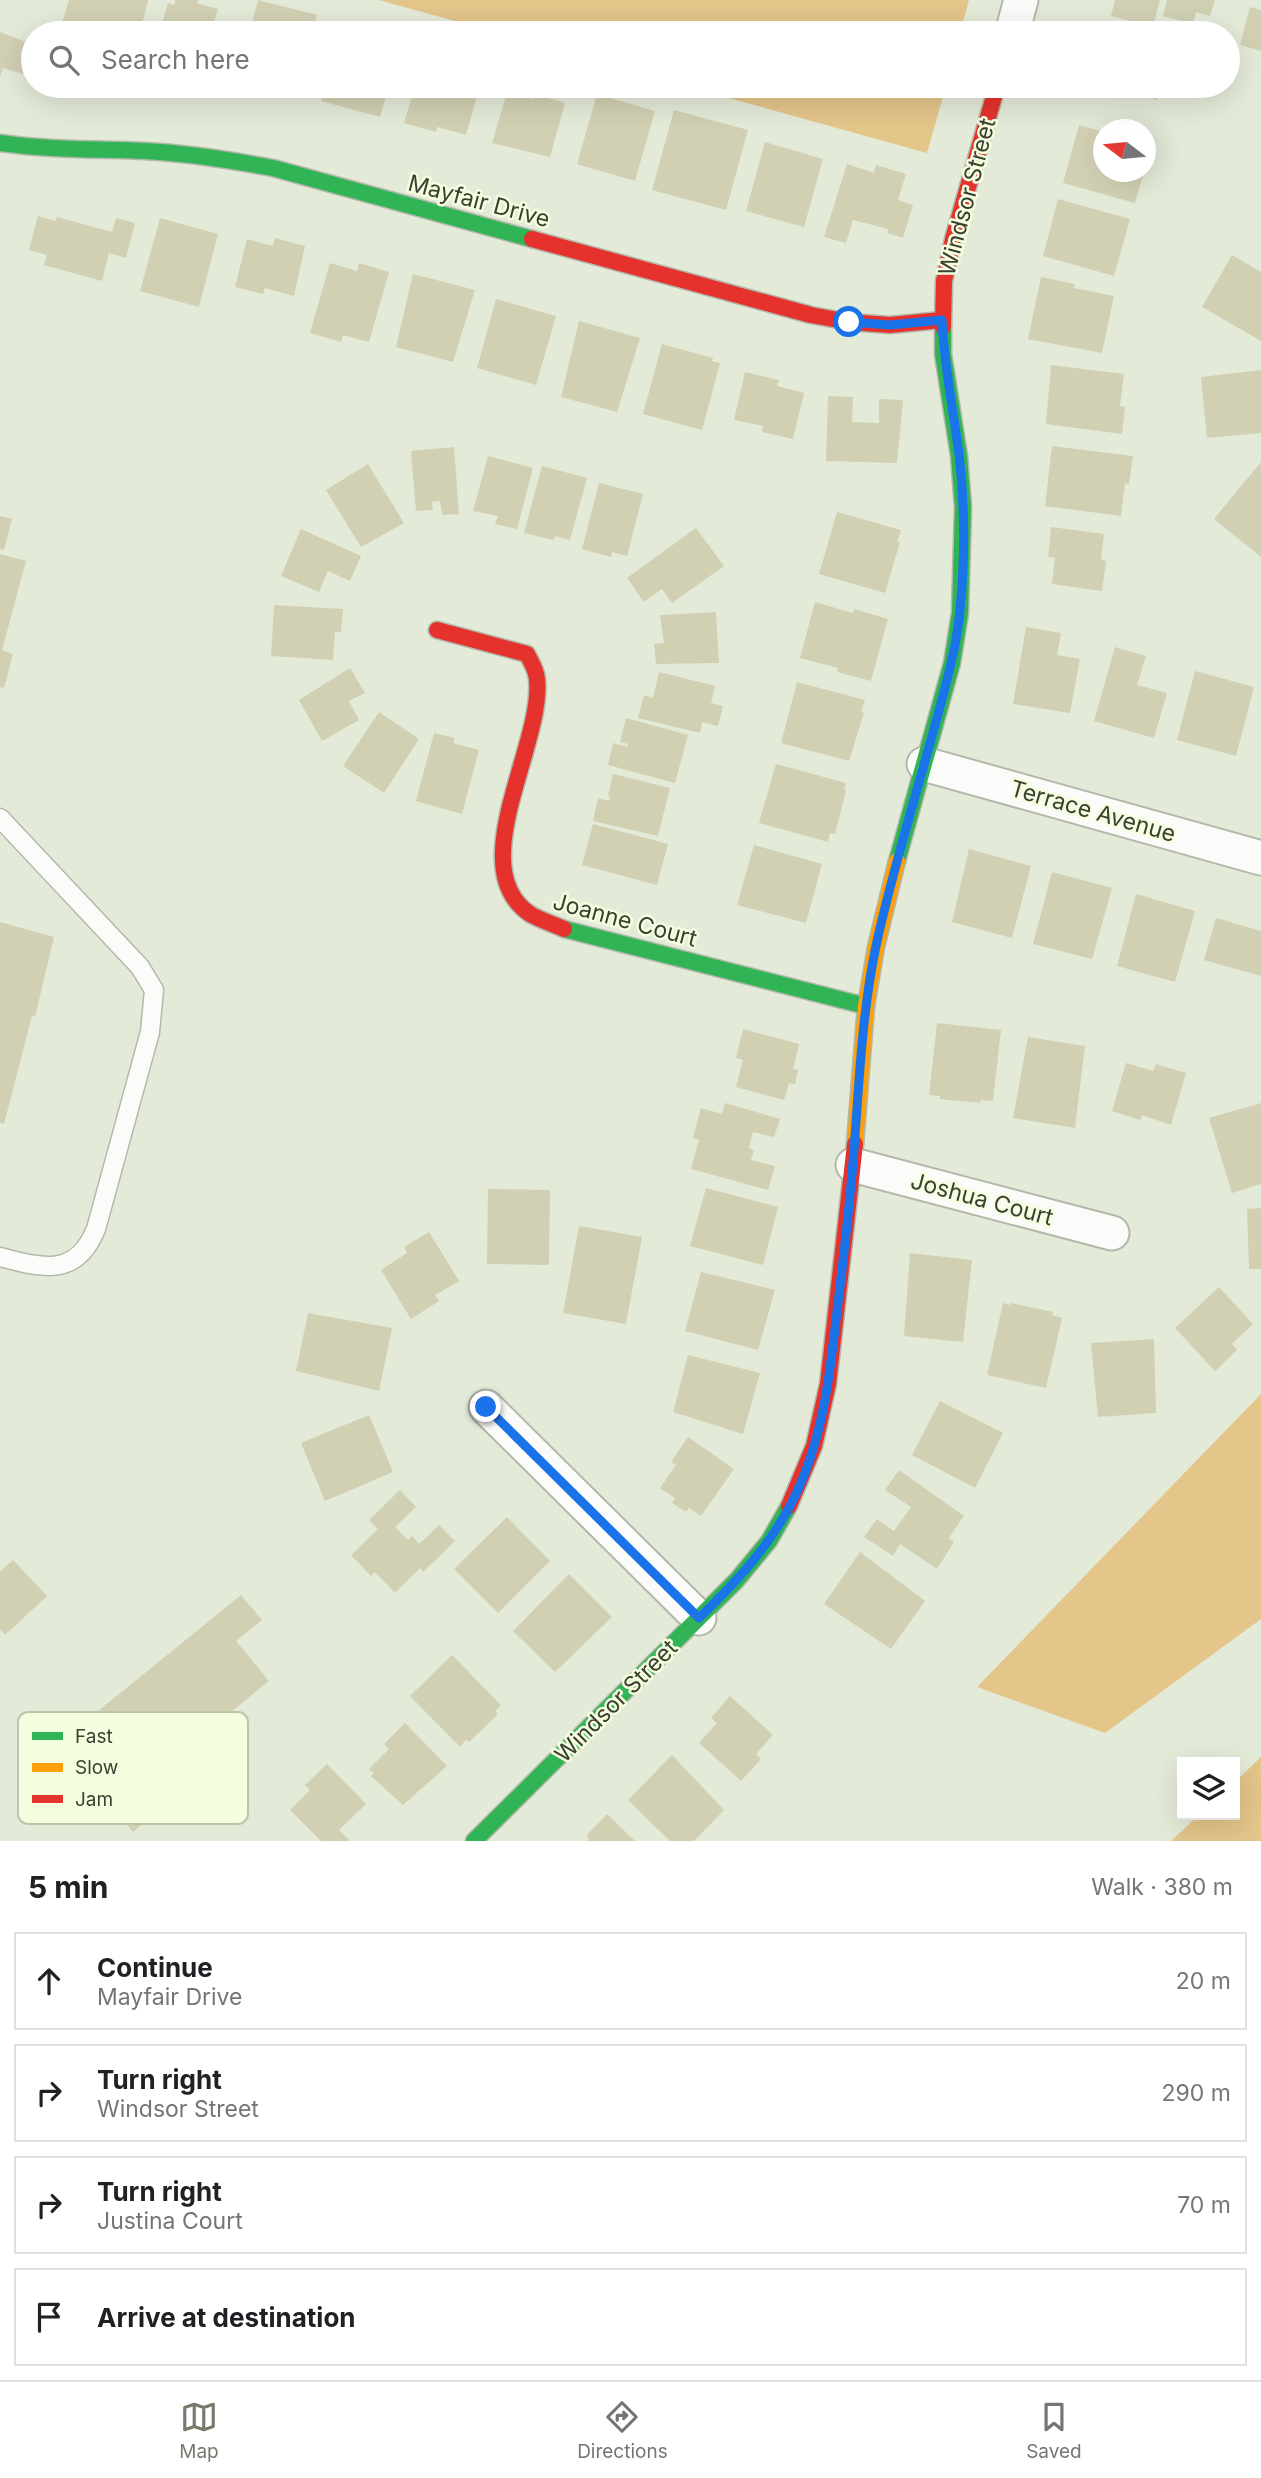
<!DOCTYPE html>
<html lang="en">
<head>
<meta charset="utf-8">
<style>
  body { margin:0; font-family:Inter,sans-serif; background:#f6f6f6; color:#202124 }
  .controls { position:absolute; right:21px; bottom:21px; display:grid; overflow:hidden; border-radius:0px; box-shadow:0 7px 28px #0002 }
  .controls button { width:63px; height:63px; display:grid; place-items:center; padding:0; border:0; border-bottom:2px solid #e0e0e0; background:#fff; color:#202124; font:35px sans-serif }
  .compass { position:absolute; left:1093px; top:119px; width:63px; height:63px; border-radius:50%; background:#fff; box-shadow:0 7px 28px #0002; rotate:286deg }
  .stop { position:absolute; width:21px; height:21px; margin:-16px; border:5px solid #1a73e8; border-radius:50%; background:#fff }
  .stop.end { background:#1a73e8; border-color:#fff; box-shadow:0 2px 7px #0008 }
  .list { margin:0; padding:0; list-style:none }
  h2 { display:flex; justify-content:space-between; align-items:center; height:91px; margin:0; padding:0 28px; font-size:30px }
  h2 small { font-size:23px; font-weight:400; color:#757577 }
  .list li { display:grid; grid-template-columns:46px 1fr auto; gap:21px; align-items:center; box-sizing:border-box; height:98px; margin:0 14px 14px; padding:0 14px; border:2px solid #e0e0e0; border-radius:0px }
  .list b { display:block; font-size:26px; white-space:nowrap }
  .list p { margin:0; font-size:23px; white-space:nowrap; color:#757577 }
  .list em { font-size:23px; font-style:normal; color:#757577 }
  .icon { flex:none; width:38px; height:38px; fill:none; stroke:currentColor; stroke-width:2; stroke-linecap:round; stroke-linejoin:round }
  .map { position:relative; flex:none; width:1261px; height:1841px; overflow:hidden }
  .search { position:absolute; background:#fff; box-shadow:0 7px 28px #0002; left:21px; right:21px; top:21px; height:77px; display:flex; align-items:center; gap:18px; box-sizing:border-box; padding:0 24px; border-radius:38px; color:#757577; font-size:26px }
  .sheet { height:539px; background:#fff }
  nav { display:flex; justify-content:space-around; align-items:center; box-sizing:border-box; height:98px; border-top:2px solid #e0e0e0; background:#fff; font-size:19px; color:#757577 }
  nav a { display:grid; justify-items:center; gap:4px }
  nav .on { color:#767b6c }
  .map>svg:first-child { display:block }
</style>
</head>
<body>
<div class="map">
<svg width="1261" height="1841" viewBox="0 0 1261 1841">
  <rect width="100%" height="100%" fill="#e4ead8"/>
  <g fill="#e4c58a">
    <path d="M379 0H969L960 33H498Z"/>
    <path d="M686 86H946L927 153Z"/>
    <path d="M1261 1394V1619L1105 1733 977 1687Z"/>
    <path d="M1261 1757V1841H1171L1199 1815H1235V1782Z"/>
  </g>
  <g fill="#d1d0b3">
    <path d="M69 0H148L140 33H59Z"/>
    <path d="M175 0H198L197 3 218 9 214 22 224 25 222 33H159L168 3 174 5Z"/>
    <path d="M258 0 317 15 312 33H249Z"/>
    <path d="M1115 0H1160L1154 23 1146 21 1145 25 1111 16Z"/>
    <path d="M1167 0H1215L1210 16 1196 12 1193 24 1163 16Z"/>
    <path d="M1250 7 1261 10V51L1240 45Z"/>
    <path d="M342 26 364 32V33H340Z"/>
    <path d="M0 32 31 44 23 74 3 68 0 77Z"/>
    <path d="M325 86H389L380 117 321 101Z"/>
    <path d="M415 86H480L466 135 437 127 436 132 404 123Z"/>
    <path d="M1109 86H1161L1157 100Z"/>
    <path d="M507 92 533 99 535 94 565 103 550 157 492 143Z"/>
    <path d="M597 94 655 111 635 181 577 164Z"/>
    <path d="M674 110 748 130 726 210 652 190Z"/>
    <path d="M1079 125 1104 132V172H1144L1135 203 1063 183Z"/>
    <path d="M765 142 823 159 804 227 746 211Z"/>
    <path d="M847 164 874 173 876 165 906 174 898 200 913 205 903 238 887 233 888 229 853 220 846 243 824 237Z"/>
    <path d="M1058 199 1130 219 1114 276 1043 256Z"/>
    <path d="M38 216 56 221 57 217 112 232 116 218 135 223 126 258 109 253 102 281 44 265 47 255 29 250Z"/>
    <path d="M160 218 218 234 199 307 140 291Z"/>
    <path d="M275 238 305 246 294 296 265 288 263 294 235 287 247 239 273 246Z"/>
    <path d="M1232 255 1261 272V341L1202 307Z"/>
    <path d="M330 263 357 271 359 263 389 272 369 342 343 335 341 342 310 333Z"/>
    <path d="M413 274 475 290 453 362 396 347Z"/>
    <path d="M1041 277 1075 284 1074 288 1114 296 1102 353 1028 339Z"/>
    <path d="M496 299 556 316 536 385 477 368Z"/>
    <path d="M579 321 640 338 617 412 561 397Z"/>
    <path d="M662 344 713 358 712 361 720 363 702 430 643 414Z"/>
    <path d="M1051 365 1124 374 1120 406 1125 407 1122 434 1046 424Z"/>
    <path d="M1261 370V433L1207 438 1201 377Z"/>
    <path d="M745 372 779 380 777 386 804 393 793 439 762 432 763 426 734 420Z"/>
    <path d="M828 396 853 397 852 422 879 423V399L903 400 897 463 826 461Z"/>
    <path d="M1052 446 1133 456 1129 484 1125 483 1121 516 1045 506Z"/>
    <path d="M454 447 459 514 442 515 440 501 432 502 433 510 416 511 411 451Z"/>
    <path d="M488 456 533 468 517 529 495 524 498 516 473 511Z"/>
    <path d="M1261 462V557L1214 519Z"/>
    <path d="M368 464 404 523 361 547 326 490Z"/>
    <path d="M542 466 587 478 570 540 555 536 553 540 524 533Z"/>
    <path d="M599 483 643 494 627 556 612 552 611 557 582 549Z"/>
    <path d="M837 512 901 530 897 542H900L885 593 819 574Z"/>
    <path d="M0 516 12 519 4 550 0 549Z"/>
    <path d="M1051 527 1104 534 1101 560 1106 561 1102 591 1052 584 1055 558 1048 557Z"/>
    <path d="M696 528 724 566 672 603 662 589 644 602 627 578Z"/>
    <path d="M301 529 361 556 350 581 328 571 319 592 281 576Z"/>
    <path d="M0 554 26 561 2 650 13 654 4 688 0 687Z"/>
    <path d="M815 602 853 613 854 609 888 619 871 681 837 672 838 668 800 658Z"/>
    <path d="M274 605 343 609 341 632H335L333 660 271 656Z"/>
    <path d="M716 612 719 663 656 664 654 644 664 643 660 615Z"/>
    <path d="M1026 627 1061 633 1057 655 1080 659 1070 713 1013 704Z"/>
    <path d="M1115 647 1146 656 1137 685 1167 693 1154 738 1094 721Z"/>
    <path d="M350 668 365 693 349 701 359 720 322 741 299 700Z"/>
    <path d="M1195 671 1254 687 1236 756 1177 740Z"/>
    <path d="M659 672 715 686 711 703 723 706 718 726 702 722 700 733 638 718 644 695 653 698Z"/>
    <path d="M797 682 865 700 861 712 864 713 849 761 781 743Z"/>
    <path d="M379 712 419 739 384 793 343 766Z"/>
    <path d="M626 718 688 735 675 783 608 765 613 743 627 747 628 744 620 742Z"/>
    <path d="M434 733 455 738 453 743 479 750 462 814 416 801Z"/>
    <path d="M776 764 846 783 844 790 846 791 835 834 830 833 828 842 759 823Z"/>
    <path d="M613 774 670 788 658 836 593 821 598 798 609 801 610 797 608 796Z"/>
    <path d="M593 824 668 844 657 885 582 865Z"/>
    <path d="M754 845 822 864 806 923 737 905Z"/>
    <path d="M969 849 1031 866 1012 938 952 922Z"/>
    <path d="M1052 872 1112 888 1092 959 1033 944Z"/>
    <path d="M1136 894 1195 911 1175 982 1117 966Z"/>
    <path d="M1216 918 1261 931V976L1204 960Z"/>
    <path d="M0 922 54 937 35 1017 32 1016 4 1124 0 1123Z"/>
    <path d="M937 1023 1001 1030 993 1101 981 1100 980 1103 940 1099V1096L929 1095Z"/>
    <path d="M743 1029 799 1044 793 1069 798 1070 795 1084 789 1083 784 1100 736 1087 743 1060 736 1058Z"/>
    <path d="M1028 1037 1085 1046 1075 1128 1013 1118Z"/>
    <path d="M1126 1063 1153 1071 1156 1064 1186 1073 1171 1125 1142 1115 1140 1120 1112 1111Z"/>
    <path d="M725 1103 780 1119 774 1137 753 1132 749 1148 754 1150 751 1160 775 1166 768 1190 691 1169 699 1140 693 1138 701 1108 722 1114Z"/>
    <path d="M1261 1103V1184L1232 1193 1209 1118Z"/>
    <path d="M706 1188 778 1207 763 1265 690 1246Z"/>
    <path d="M488 1189 550 1190 549 1265 487 1264Z"/>
    <path d="M1261 1208V1269H1249L1247 1209Z"/>
    <path d="M579 1226 642 1237 626 1324 563 1313Z"/>
    <path d="M429 1232 459 1281 435 1295 439 1301 411 1319 381 1270 407 1253 404 1247Z"/>
    <path d="M910 1253 972 1260 963 1342 904 1336Z"/>
    <path d="M701 1272 775 1290 758 1350 685 1331Z"/>
    <path d="M1219 1287 1253 1324 1232 1344 1237 1350 1215 1371 1175 1328Z"/>
    <path d="M1003 1303 1011 1305V1303L1053 1312 1052 1315 1062 1318 1046 1388 987 1375Z"/>
    <path d="M308 1313 392 1328 379 1391 296 1371Z"/>
    <path d="M1154 1339 1156 1413 1098 1417 1091 1343Z"/>
    <path d="M688 1355 760 1373 743 1434 673 1412Z"/>
    <path d="M940 1401 1003 1433 975 1488 912 1455Z"/>
    <path d="M369 1415 393 1472 325 1501 301 1443Z"/>
    <path d="M688 1437 734 1469 701 1516 689 1508 686 1512 672 1503 675 1498 660 1488 676 1465 671 1462Z"/>
    <path d="M899 1470 964 1516 949 1538 954 1542 937 1569 900 1544 893 1556 864 1537 877 1519 894 1531 911 1507 885 1490Z"/>
    <path d="M400 1490 416 1507 395 1527 408 1540 412 1536 419 1544 439 1525 455 1541 423 1572 420 1568 395 1593 375 1572 371 1576 351 1555 378 1529 369 1520Z"/>
    <path d="M507 1517 550 1561 498 1613 454 1569Z"/>
    <path d="M860 1552 925 1601 891 1649 824 1604Z"/>
    <path d="M13 1560 47 1596 5 1635 0 1629V1572Z"/>
    <path d="M569 1574 612 1617 555 1672 513 1631Z"/>
    <path d="M241 1595 262 1620 236 1641 269 1681 170 1761 188 1784 133 1832 60 1742Z"/>
    <path d="M452 1655 501 1705 495 1711 498 1714 469 1742 466 1740 460 1747 410 1696Z"/>
    <path d="M730 1696 773 1735 756 1754 761 1759 741 1781 699 1743 717 1723 711 1718Z"/>
    <path d="M405 1723 447 1766 403 1805 371 1776 374 1773 369 1769 389 1749 384 1744Z"/>
    <path d="M672 1755 724 1810 694 1841H670L628 1800Z"/>
    <path d="M327 1764 366 1804 339 1830 350 1841H321L290 1810 310 1790 305 1785Z"/>
    <path d="M607 1814 635 1841H587L589 1839 586 1836Z"/>
  </g>
  <g fill="none" stroke-linecap="round" stroke-linejoin="round">
    <g stroke="#b3b8aa" stroke-width="21">
      <path id="lane" d="M0 818 140 967 154 990 150 1032 96 1229C76 1278 42 1268 0 1257"/>
    </g>
    <g stroke="#b3b8aa" stroke-width="37">
      <g id="street">
        <path d="M1012 33 1021 0"/>
        <path d="M924 764 1261 858"/>
        <path d="M853 1165 1112 1233"/>
        <path d="M486 1407 699 1618"/>
      </g>
    </g>
    <g stroke="#b3b8aa" stroke-width="19">
      <g id="fast">
        <path d="M0 143C48 150 96 149 145 151 188 153 230 160 273 168L532 239"/>
        <path d="M897 861 952 663 960 613 963 507 959 456 943 354V327"/>
        <path d="M564 929 866 1006"/>
        <path d="M474 1841 736 1581 769 1541 789 1506"/>
      </g>
    </g>
    <g stroke="#b3b8aa" stroke-width="19">
      <path id="slow" d="M855 1144 866 1006 876 947 897 861"/>
    </g>
    <g stroke="#b3b8aa" stroke-width="19">
      <g id="jam">
        <path d="M532 239 811 315 849 322 890 325 942 320"/>
        <path d="M943 327 944 281 953 239 997 86"/>
        <path d="M437 630 527 654C531 662 536 669 537 679 544 744 462 868 530 914 540 920 553 924 564 929"/>
        <path d="M789 1506 814 1446 828 1384 855 1144"/>
      </g>
    </g>
    <use href="#lane" stroke="#fbfcf9" stroke-width="18"/>
    <use href="#street" stroke="#fbfcf9" stroke-width="33"/>
    <use href="#fast" stroke="#30b455" stroke-width="16"/>
    <use href="#slow" stroke="#ff9f0a" stroke-width="16"/>
    <use href="#jam" stroke="#e5322d" stroke-width="16"/>
  </g>
  <g fill="none" stroke-linecap="round" stroke-linejoin="round">
    <path stroke="#1a73e8" stroke-width="9" d="M486 1407 699 1618C737 1581 772 1544 795 1496 823 1438 830 1374 837 1311 843 1262 849 1212 853 1162 859 1090 861 1017 876 946 891 876 913 806 932 736 943 695 956 653 960 610 965 559 965 506 959 454 953 409 944 365 942 320L890 325 849 322"/>
  </g>
  <g text-anchor="middle" dominant-baseline="central" stroke-width="5" stroke-linejoin="round" paint-order="stroke">
    <g font-size="23" fill="#3b3f32" stroke="#f4fede">
      <text transform="translate(967 197) rotate(-75)">Windsor Street</text>
      <text transform="translate(479 201) rotate(15)">Mayfair Drive</text>
      <text transform="translate(1093 811) rotate(16)">Terrace Avenue</text>
      <text transform="translate(625 920) rotate(15)">Joanne Court</text>
      <text transform="translate(982 1199) rotate(15)">Joshua Court</text>
      <text transform="translate(616 1701) rotate(-45)">Windsor Street</text>
    </g>
  </g>
  <rect x="18" y="1712" width="230" height="112" rx="10" fill="#f4fede" stroke="#bcc5aa" stroke-width="2"/>
  <rect x="32" y="1732" width="31" height="8" fill="#30b455"/>
  <rect x="32" y="1763" width="31" height="9" fill="#ff9f0a"/>
  <rect x="32" y="1795" width="31" height="8" fill="#e5322d"/>
  <g font-size="19" fill="#3b3f32">
    <text x="75" y="1743">Fast</text>
    <text x="75" y="1774">Slow</text>
    <text x="75" y="1806">Jam</text>
  </g>
</svg>
<div class="controls">
<button><svg class="icon" aria-label="layers" viewBox="0 0 24 24"><path d="M12 4l9 5-9 5-9-5zM3 14l9 5 9-5"/></svg></button>
</div>
<svg class="compass" viewBox="-18 -18 36 36"><path d="M0-13l5 13h-10z" fill="#e53935"/><path d="M0 13l5-13h-10z" fill="#757577"/></svg>
<div class="stop" style="left:849px;top:322px"></div>
<div class="stop end" style="left:486px;top:1407px"></div>
<div class="search"><svg class="icon" aria-label="search" viewBox="0 0 24 24"><circle cx="10" cy="10" r="6"/><path d="M15 15l6 6"/></svg>Search here</div>
</div>
<section class="sheet">
<h2>5 min<small>Walk · 380 m</small></h2>
<ul class="list">
<li><svg class="icon" aria-label="ahead" viewBox="0 0 24 24"><path d="M12 20V5M6 11l6-6 6 6"/></svg><div><b>Continue</b><p>Mayfair Drive</p></div><em>20 m</em></li>
<li><svg class="icon" aria-label="right" viewBox="0 0 24 24"><path d="M7 20v-9h11M14 6l5 5-5 5"/></svg><div><b>Turn right</b><p>Windsor Street</p></div><em>290 m</em></li>
<li><svg class="icon" aria-label="right" viewBox="0 0 24 24"><path d="M7 20v-9h11M14 6l5 5-5 5"/></svg><div><b>Turn right</b><p>Justina Court</p></div><em>70 m</em></li>
<li><svg class="icon" aria-label="arrive" viewBox="0 0 24 24"><path d="M6 21V4h12l-3 4 3 4H6"/></svg><div><b>Arrive at destination</b></div></li>
</ul>
</section>
<nav>
<a class="on"><svg class="icon" aria-label="map" viewBox="0 0 24 24"><path d="M3 6l6-2 6 2 6-2v14l-6 2-6-2-6 2zM9 4v14M15 6v14"/></svg>Map</a>
<a><svg class="icon" aria-label="directions" viewBox="0 0 24 24"><path d="M12 3l9 9-9 9-9-9zM9 14v-3h6M13 9l2 2-2 2"/></svg>Directions</a>
<a><svg class="icon" aria-label="saved" viewBox="0 0 24 24"><path d="M7 4h10v16l-5-4-5 4z"/></svg>Saved</a>
</nav>
</body>
</html>
